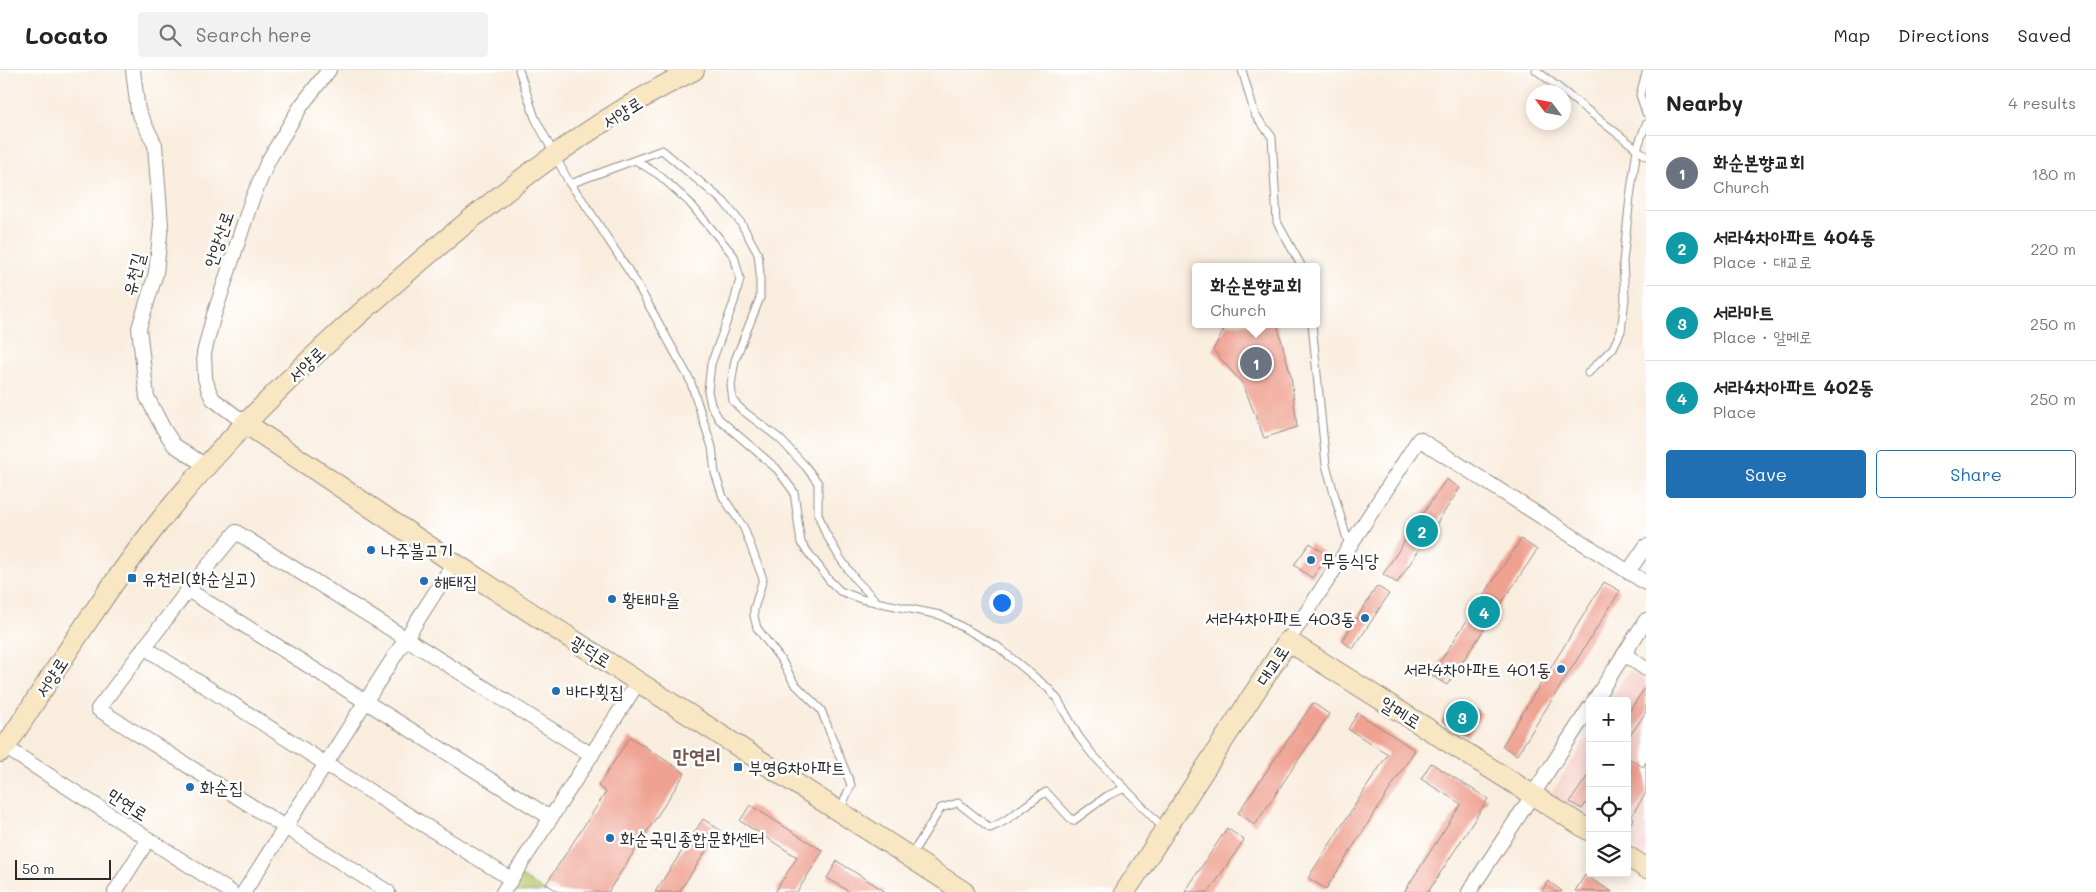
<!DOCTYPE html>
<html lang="en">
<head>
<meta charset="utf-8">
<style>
  body { margin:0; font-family:Mali,"Poor Story",sans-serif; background:#f2f2f2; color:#222 }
  .controls { position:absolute; right:15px; bottom:15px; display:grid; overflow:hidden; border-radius:5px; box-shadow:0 2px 12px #0003 }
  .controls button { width:45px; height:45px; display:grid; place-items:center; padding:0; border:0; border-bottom:1px solid #e0e0e0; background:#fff; color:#222; font:25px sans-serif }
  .compass { position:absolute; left:1526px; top:15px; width:45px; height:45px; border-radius:50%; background:#fff; box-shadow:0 2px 12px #0003; rotate:302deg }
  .scale { position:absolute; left:15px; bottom:12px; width:96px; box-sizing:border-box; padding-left:5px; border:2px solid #2b2b2b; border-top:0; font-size:14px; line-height:18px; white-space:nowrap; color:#2b2b2b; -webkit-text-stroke:4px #fff; paint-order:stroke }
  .you { position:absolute; left:1001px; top:532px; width:18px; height:18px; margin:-12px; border:4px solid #fff; border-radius:50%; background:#1a73e8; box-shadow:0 0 0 8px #1a73e833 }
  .badge { display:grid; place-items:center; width:32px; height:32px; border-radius:50%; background:#1f6fb2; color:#fff; font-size:16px; font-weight:700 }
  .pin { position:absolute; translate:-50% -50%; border:2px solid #fff; box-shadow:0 1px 5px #0006 }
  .popup { position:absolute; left:1192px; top:193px; width:128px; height:65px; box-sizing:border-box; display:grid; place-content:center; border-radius:5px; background:#fff; filter:drop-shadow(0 1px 4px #0005); font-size:16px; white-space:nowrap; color:#767676 }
  .popup b { font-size:19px; color:#222 }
  .popup::after { content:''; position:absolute; left:50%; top:100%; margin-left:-10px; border:10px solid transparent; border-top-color:#fff }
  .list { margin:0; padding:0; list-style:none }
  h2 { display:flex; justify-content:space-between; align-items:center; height:65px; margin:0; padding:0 20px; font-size:21px }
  h2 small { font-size:16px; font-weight:400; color:#767676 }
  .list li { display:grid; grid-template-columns:32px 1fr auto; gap:15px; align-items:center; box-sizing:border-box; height:75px; padding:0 20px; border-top:1px solid #e0e0e0 }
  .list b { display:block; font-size:19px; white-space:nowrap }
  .list p { margin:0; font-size:16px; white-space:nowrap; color:#767676 }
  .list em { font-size:16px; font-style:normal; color:#767676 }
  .actions { display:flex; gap:10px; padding:15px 20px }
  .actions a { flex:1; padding:11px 0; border:1px solid #1f6fb2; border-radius:5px; text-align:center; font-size:18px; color:#1f6fb2 }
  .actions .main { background:#1f6fb2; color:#fff }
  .icon { flex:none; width:28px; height:28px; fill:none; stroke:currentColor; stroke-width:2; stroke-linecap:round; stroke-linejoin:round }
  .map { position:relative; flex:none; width:1646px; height:822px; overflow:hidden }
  header { display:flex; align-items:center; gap:30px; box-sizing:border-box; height:70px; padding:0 25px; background:#fff; border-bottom:1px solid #e0e0e0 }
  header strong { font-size:24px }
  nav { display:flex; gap:28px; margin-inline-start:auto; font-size:18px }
  .search { width:350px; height:45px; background:#f2f2f2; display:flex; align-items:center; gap:12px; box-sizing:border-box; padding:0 18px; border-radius:5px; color:#767676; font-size:19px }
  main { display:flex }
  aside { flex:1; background:#fff }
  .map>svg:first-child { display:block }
</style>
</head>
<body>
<header>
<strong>Locato</strong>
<div class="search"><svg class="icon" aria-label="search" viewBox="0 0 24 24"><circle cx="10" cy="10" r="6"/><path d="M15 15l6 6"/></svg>Search here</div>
<nav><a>Map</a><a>Directions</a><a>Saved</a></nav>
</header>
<main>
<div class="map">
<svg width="1646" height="822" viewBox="0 0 1646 822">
  <rect width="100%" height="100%" fill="#fff"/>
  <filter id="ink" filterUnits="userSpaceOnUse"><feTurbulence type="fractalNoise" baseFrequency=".02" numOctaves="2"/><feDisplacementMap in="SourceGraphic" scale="10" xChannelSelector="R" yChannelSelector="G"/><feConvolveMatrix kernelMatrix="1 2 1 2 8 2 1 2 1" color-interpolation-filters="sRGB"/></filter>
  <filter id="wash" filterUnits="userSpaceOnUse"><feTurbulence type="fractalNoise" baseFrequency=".0096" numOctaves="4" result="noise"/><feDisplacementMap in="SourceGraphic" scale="20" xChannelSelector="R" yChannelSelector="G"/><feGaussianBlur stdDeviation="1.12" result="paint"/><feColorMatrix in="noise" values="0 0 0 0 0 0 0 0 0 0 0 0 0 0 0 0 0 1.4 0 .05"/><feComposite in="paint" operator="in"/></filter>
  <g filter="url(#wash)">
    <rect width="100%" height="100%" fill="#f9edde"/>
    <g fill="#f7d0c9">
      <path d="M1630 600 1646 610V787L1627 774V631H1610Z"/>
      <path d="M1590 663V750L1550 725Z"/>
    </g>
    <path fill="#b5c76b" stroke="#70794b" d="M520 805 546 822H509Z"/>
    <g id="blocks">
      <g fill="#efa292">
        <path d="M1227 254H1277L1291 306 1297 357 1264 368 1243 314 1213 280Z"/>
        <path d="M1446 409 1460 418 1397 513 1383 504Z"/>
        <path d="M1521 469 1537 480 1447 615 1431 605Z"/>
        <path d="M1310 473 1328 486 1312 508 1294 495Z"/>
        <path d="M1604 512 1620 521 1517 685 1502 676Z"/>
        <path d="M1377 516 1389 524 1353 579 1342 571Z"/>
        <path d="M1646 616V642L1627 670V645Z"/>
        <path d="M1313 633 1329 644 1255 755 1238 743Z"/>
        <path d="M1467 635 1482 644 1468 667 1442 651 1452 636Z"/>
        <path d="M1358 643 1415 680 1326 819 1308 808 1388 684 1348 659Z"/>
        <path d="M630 667 685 703 608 822H559L546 814 606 722 598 716Z"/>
        <path d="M1627 687 1643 697 1646 692V723L1631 746 1634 748 1627 759V708L1632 701 1627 699Z"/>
        <path d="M1431 693 1488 729 1428 822H1404L1461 734 1421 709Z"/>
        <path d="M1590 702V728L1582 739 1570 732Z"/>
        <path d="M750 735 823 781 797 822H775L797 787 740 751Z"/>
        <path d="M703 749 720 760 679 822H655Z"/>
        <path d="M1227 758 1244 770 1209 822H1185Z"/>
        <path d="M837 791 886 822H850L827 808Z"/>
        <path d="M1585 805 1612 822 1575 821Z"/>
        <path d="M1548 811 1562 821V822H1541Z"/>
      </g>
    </g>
  </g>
  <g filter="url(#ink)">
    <use href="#blocks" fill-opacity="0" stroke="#928c84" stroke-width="1"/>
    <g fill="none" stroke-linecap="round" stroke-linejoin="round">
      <g stroke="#928c84" stroke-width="9">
        <g id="lane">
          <path d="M519 0 535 48 570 114 583 131 636 212 690 310 712 377 715 403 723 427 744 458 763 509 754 539V546L757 558 782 591 794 613 821 640 851 715 840 740"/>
          <path d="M1242 0 1255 45 1272 67 1277 152 1302 197"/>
          <path d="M1536 0 1646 86"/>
          <path d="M1646 3 1640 25 1646 43"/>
          <path d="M635 90 662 80 724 132 741 153 758 184 760 203V228L735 290 731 315 733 331 742 340 780 369 806 397 818 413V444L825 462 840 488 855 509 878 533"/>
          <path d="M570 114 635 90 659 105 689 132 734 186 740 209 734 232 711 294 708 321 711 335 719 349 777 399 794 422 801 473 829 510 840 521 861 529 940 545 997 576 1048 618 1058 630 1079 667 1092 684 1164 759"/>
          <path d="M1312 254 1326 395 1349 476"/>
          <path d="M1588 303 1613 278 1621 261 1625 229 1623 192 1630 127 1637 79 1646 54"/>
          <path d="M910 787 941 738 958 733 990 758C1012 750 1026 733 1046 722L1073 751 1107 726 1125 718"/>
        </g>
      </g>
      <g stroke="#928c84" stroke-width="16">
        <g id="street">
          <path d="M133 0 138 41 155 75 161 155 156 203 139 258 147 327 163 358 174 375 206 396"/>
          <path d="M245 353 213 329 209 321 205 308 204 283 213 248 251 132 268 91 301 36 329 0"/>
          <path d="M1628 502 1646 476"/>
          <path d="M188 520 551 748"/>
          <path d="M1288 571 1419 369 1646 513"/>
          <path d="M144 577 326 694 511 809"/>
          <path d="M1624 584 1646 599"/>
          <path d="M1594 631 1646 550"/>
          <path d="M0 674 231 822"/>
          <path d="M115 822 148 770"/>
          <path d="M244 822 454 493"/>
          <path d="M388 822 98 639 188 520 236 462 592 685"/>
          <path d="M503 822 639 611"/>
          <path d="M1469 822 1590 637"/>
        </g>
      </g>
      <g stroke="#928c84" stroke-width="22">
        <g id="secondary">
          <path d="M245 353 454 493 964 822"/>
          <path d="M0 682 6 676C53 604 99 530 152 461 225 367 312 284 402 207 490 131 590 51 694 0"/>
          <path d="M1627 786 1646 798"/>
          <path d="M1125 822 1288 571 1590 761"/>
        </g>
      </g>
      <use href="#lane" stroke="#fff" stroke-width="7"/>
      <use href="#street" stroke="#fff" stroke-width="14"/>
      <use href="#secondary" stroke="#f9e7c3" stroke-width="20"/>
    </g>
  </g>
  <g fill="#1f6fb2" stroke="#fff" stroke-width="2">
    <circle cx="371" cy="480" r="5"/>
    <circle cx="1311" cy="490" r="5"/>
    <rect x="127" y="503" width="10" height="10" rx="2.5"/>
    <circle cx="424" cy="511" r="5"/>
    <circle cx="612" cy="529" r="5"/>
    <circle cx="1365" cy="548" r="5"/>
    <circle cx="1561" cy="599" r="5"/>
    <circle cx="556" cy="621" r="5"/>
    <rect x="733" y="692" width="10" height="10" rx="2.5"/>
    <circle cx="190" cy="717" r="5"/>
    <circle cx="610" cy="768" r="5"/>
  </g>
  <g text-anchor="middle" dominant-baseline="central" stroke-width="5" stroke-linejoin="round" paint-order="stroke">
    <g font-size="18" fill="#2b2b2b" stroke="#fff">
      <text transform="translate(622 42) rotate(-32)">서양로</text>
      <text transform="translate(218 169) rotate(-71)">안양산로</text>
      <text transform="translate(133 204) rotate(-76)">유천길</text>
      <text transform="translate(306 294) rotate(-44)">서양로</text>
      <text transform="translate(591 581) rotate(32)">광덕로</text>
      <text transform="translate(1272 595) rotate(-57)">대교로</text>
      <text transform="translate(51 607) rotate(-57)">서양로</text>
      <text transform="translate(1401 642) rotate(32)">알메로</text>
      <text transform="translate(128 734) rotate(33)">만연로</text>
    </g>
    <g font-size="18" fill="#2b2b2b" stroke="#fff" text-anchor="start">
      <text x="381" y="480">나주불고기</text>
      <text x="1321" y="490">무등식당</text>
      <text x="142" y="508">유천리(화순실고)</text>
      <text x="434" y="511">해태집</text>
      <text x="622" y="529">황태마을</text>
      <text x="1355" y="548" text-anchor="end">서라4차아파트 403동</text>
      <text x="1551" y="599" text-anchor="end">서라4차아파트 401동</text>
      <text x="566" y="621">바다횟집</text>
      <text x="748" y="697">부영6차아파트</text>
      <text x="200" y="717">화순집</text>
      <text x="620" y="768">화순국민종합문화센터</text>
    </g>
    <g font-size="20" font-weight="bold" fill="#70554f" stroke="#fff">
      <text x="697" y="685">만연리</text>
    </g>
  </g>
</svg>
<div class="controls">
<button>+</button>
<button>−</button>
<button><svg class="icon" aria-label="locate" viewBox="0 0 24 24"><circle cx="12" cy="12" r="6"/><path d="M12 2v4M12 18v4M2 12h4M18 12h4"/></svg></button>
<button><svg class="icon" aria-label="layers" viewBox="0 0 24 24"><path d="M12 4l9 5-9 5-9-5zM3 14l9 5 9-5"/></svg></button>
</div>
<svg class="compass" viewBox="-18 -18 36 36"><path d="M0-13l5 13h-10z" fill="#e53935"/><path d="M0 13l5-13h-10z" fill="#767676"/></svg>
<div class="scale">50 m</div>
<div class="you"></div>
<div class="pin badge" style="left:1256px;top:293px;background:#6b7280">1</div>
<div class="popup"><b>화순본향교회</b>Church</div>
<div class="pin badge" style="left:1422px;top:461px;background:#0f9aa8">2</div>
<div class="pin badge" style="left:1462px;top:647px;background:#0f9aa8">3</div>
<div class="pin badge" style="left:1484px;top:542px;background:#0f9aa8">4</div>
</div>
<aside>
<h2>Nearby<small>4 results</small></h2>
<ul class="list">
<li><span class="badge" style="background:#6b7280">1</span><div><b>화순본향교회</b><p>Church</p></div><em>180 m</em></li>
<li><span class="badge" style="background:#0f9aa8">2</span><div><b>서라4차아파트 404동</b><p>Place · 대교로</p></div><em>220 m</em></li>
<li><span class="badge" style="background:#0f9aa8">3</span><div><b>서라마트</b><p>Place · 알메로</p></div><em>250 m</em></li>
<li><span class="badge" style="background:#0f9aa8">4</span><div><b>서라4차아파트 402동</b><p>Place</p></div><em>250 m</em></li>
</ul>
<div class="actions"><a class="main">Save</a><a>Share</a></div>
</aside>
</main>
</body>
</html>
